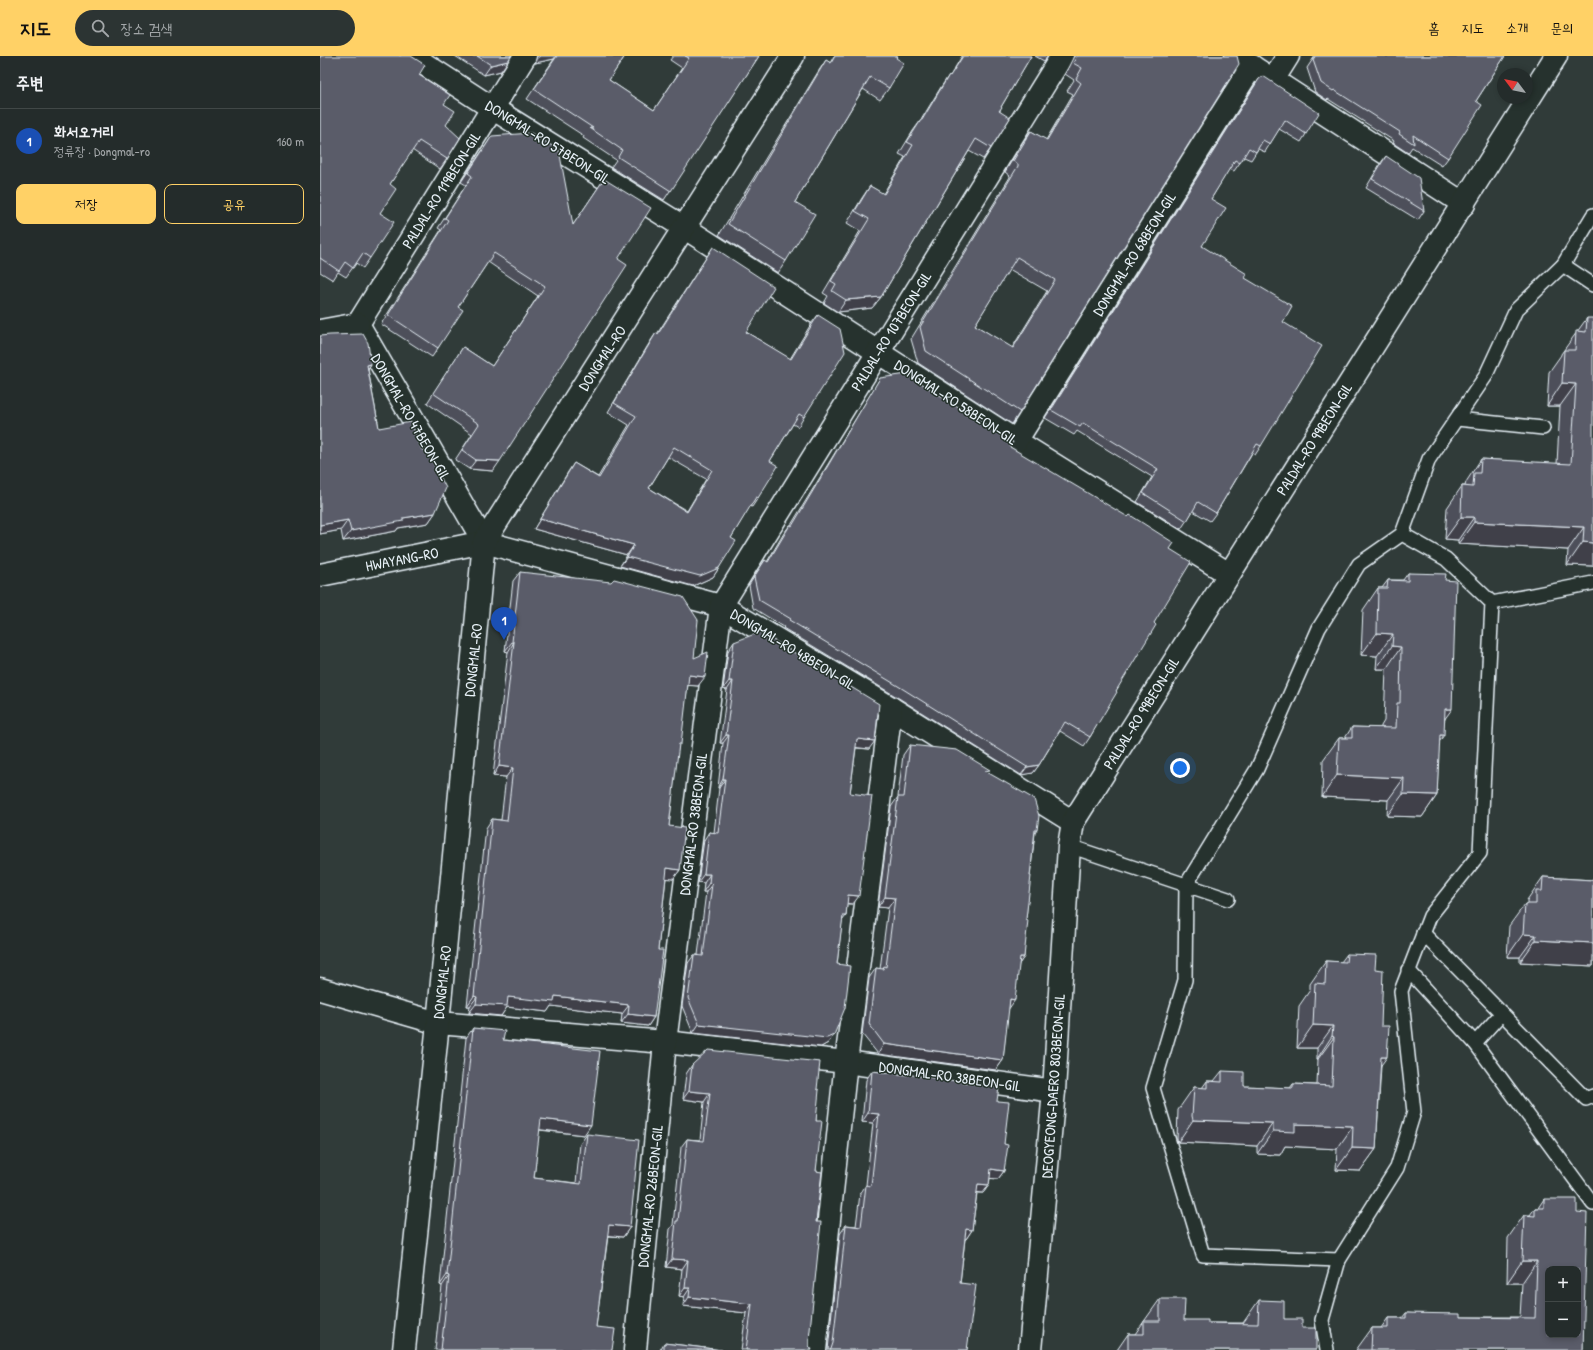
<!DOCTYPE html>
<html lang="ko">
<head>
<meta charset="utf-8">
<style>
  body { margin:0; font-family:"Patrick Hand","Poor Story",sans-serif; background:#2c3433; color:#f1f3f6 }
  .controls { position:absolute; right:12px; bottom:12px; display:grid; overflow:hidden; border-radius:8px; box-shadow:0 2px 6px #0003 }
  .controls button { width:36px; height:36px; display:grid; place-items:center; padding:0; border:0; border-bottom:1px solid #414847; background:#242c2b; color:#f1f3f6; font:20px sans-serif }
  .compass { position:absolute; left:1177px; top:12px; width:36px; height:36px; border-radius:50%; background:#242c2b; box-shadow:0 2px 6px #0003; rotate:302deg }
  .you { position:absolute; left:860px; top:712px; width:14px; height:14px; margin:-10px; border:3px solid #fff; border-radius:50%; background:#1a73e8; box-shadow:0 0 0 6px #1a73e833 }
  .badge { display:grid; place-items:center; width:26px; height:26px; border-radius:50%; background:#ffd166; color:#fff; font-size:13px; font-weight:700 }
  .pin { position:absolute; translate:-50% -33px; filter:drop-shadow(0 1px 2px #0008) }
  .pin::after { content:''; position:absolute; top:21px; width:14px; height:12px; background:inherit; clip-path:polygon(0 0,100% 0,50% 100%) }
  .list { margin:0; padding:0; list-style:none }
  h2 { display:flex; justify-content:space-between; align-items:center; height:52px; margin:0; padding:0 16px; font-size:17px }
  h2 small { font-size:13px; font-weight:400; color:#a3a7a9 }
  .list li { display:grid; grid-template-columns:26px 1fr auto; gap:12px; align-items:center; box-sizing:border-box; height:64px; padding:0 16px; border-top:1px solid #414847 }
  .list b { display:block; font-size:15px; white-space:nowrap }
  .list p { margin:0; font-size:13px; white-space:nowrap; color:#a3a7a9 }
  .list em { font-size:13px; font-style:normal; color:#a3a7a9 }
  .actions { display:flex; gap:8px; padding:12px 16px }
  .actions a { flex:1; padding:9px 0; border:1px solid #ffd166; border-radius:8px; text-align:center; font-size:14px; color:#ffd166 }
  .actions .main { background:#ffd166; color:#111 }
  .icon { flex:none; width:22px; height:22px; fill:none; stroke:currentColor; stroke-width:2; stroke-linecap:round; stroke-linejoin:round }
  .map { position:relative; flex:none; width:1273px; height:1294px; overflow:hidden }
  header { display:flex; align-items:center; gap:24px; box-sizing:border-box; height:56px; padding:0 20px; background:#ffd166; color:#111 }
  header strong { font-size:19px }
  nav { display:flex; gap:22px; margin-inline-start:auto; font-size:14px }
  .search { width:280px; height:36px; background:#2c3433; display:flex; align-items:center; gap:10px; box-sizing:border-box; padding:0 14px; border-radius:22px; color:#a3a7a9; font-size:15px }
  main { display:flex }
  aside { flex:1; background:#242c2b }
  .map>svg:first-child { display:block }
</style>
</head>
<body>
<header>
<strong>지도</strong>
<div class="search"><svg class="icon" aria-label="search" viewBox="0 0 24 24"><circle cx="10" cy="10" r="6"/><path d="M15 15l6 6"/></svg>장소 검색</div>
<nav><a>홈</a><a>지도</a><a>소개</a><a>문의</a></nav>
</header>
<main>
<aside>
<h2>주변<small></small></h2>
<ul class="list">
<li><span class="badge" style="background:#1a4fb4">1</span><div><b>화서오거리</b><p>정류장 · Dongmal-ro</p></div><em>160 m</em></li>
</ul>
<div class="actions"><a class="main">저장</a><a>공유</a></div>
</aside>
<div class="map">
<svg width="1273" height="1294" viewBox="0 0 1273 1294">
  <rect width="100%" height="100%" fill="#303b39"/>
  <filter id="ink" filterUnits="userSpaceOnUse"><feTurbulence type="fractalNoise" baseFrequency=".025" numOctaves="2"/><feDisplacementMap in="SourceGraphic" scale="8" xChannelSelector="R" yChannelSelector="G"/><feConvolveMatrix kernelMatrix="1 2 1 2 8 2 1 2 1" color-interpolation-filters="sRGB"/></filter>
  <g filter="url(#ink)">
    <g fill="none" stroke-linecap="round" stroke-linejoin="round">
      <g stroke="#e8f1f8" stroke-width="16">
        <g id="lane">
          <path d="M1243 209 1273 229"/>
          <path d="M1137 363 1223 372"/>
          <path d="M1082 478 1109 403 1165 321 1196 254 1243 209 1273 159"/>
          <path d="M749 790 908 843"/>
          <path d="M1103 877 1266 1043 1273 1040"/>
          <path d="M1088 914 1155 987 1273 1148"/>
          <path d="M1155 987 1182 957"/>
          <path d="M1019 1204 883 1199 833 1032 865 924 866 829 937 713 999 572 1039 508 1082 478 1126 503 1172 547"/>
          <path d="M1007 1294 1002 1264 1019 1204 1077 1112 1094 1056 1081 935 1110 860 1160 797 1172 547 1273 527"/>
        </g>
      </g>
      <g stroke="#e8f1f8" stroke-width="25">
        <g id="street">
          <path d="M92 0 172 52 365 172 696 385 909 518"/>
          <path d="M916 0 1144 148"/>
          <path d="M953 24 968 0"/>
          <path d="M38 268 164 486 401 550 571 652 753 766"/>
          <path d="M38 268 205 0"/>
          <path d="M0 275 38 268"/>
          <path d="M696 385 932 10"/>
          <path d="M0 933 118 967 345 986 526 1006 734 1035"/>
          <path d="M315 1294 345 986 401 550 742 0"/>
          <path d="M495 1294 526 1006 571 652"/>
          <path d="M710 1294 734 1035 749 790 753 766 1236 0"/>
        </g>
      </g>
      <g stroke="#e8f1f8" stroke-width="25">
        <g id="secondary">
          <path d="M0 519 164 486"/>
          <path d="M84 1294 118 967 164 486 473 0"/>
        </g>
      </g>
      <use href="#lane" stroke="#26332d" stroke-width="13"/>
      <use href="#street" stroke="#26332d" stroke-width="22"/>
      <use href="#secondary" stroke="#26332d" stroke-width="22"/>
    </g>
    <g fill="#4d4f5a" stroke="#e8f1f8" fill-rule="evenodd">
      <path d="M0 0 99 19 124 48 126 69 127 103 120 113 92 94 70 128 60 157 50 202 43 212 36 207 26 221 18 216 13 224 0 216Z"/>
      <path d="M135 0H191L181 15 164 19Z"/>
      <path d="M217 0H305L289 24 334 54 362 12 350 4 353 0H439L344 144 291 111 296 104 263 82 264 80 207 43 234 3 215 7Z"/>
      <path d="M514 0H578L576 2 569 32 560 44 543 33 475 146 466 205 458 217 399 179 498 16 506 4 510 7Z"/>
      <path d="M642 0H711L681 51 671 92 663 103 649 95 561 241 552 252 518 256 504 247 508 240 503 237 540 175 527 167 542 142 550 130 563 138 585 101 579 98 593 75 601 64 621 31 629 19 630 20Z"/>
      <path d="M715 0H728L724 5Z"/>
      <path d="M754 0H917L700 356 692 368 598 307 591 283 690 121V120L685 116 703 86 711 75 726 84 753 38 747 35 754 24 745 18ZM689 213 727 235 692 292 655 269Z"/>
      <path d="M995 0H1185L1156 45 1128 102 1122 110 1092 91 1088 97 1073 87 1074 85 1008 43 1007 44 995 36 987 12Z"/>
      <path d="M939 23 986 78 981 86 959 73 945 96 938 93 931 104 924 101 914 115 909 113 891 143 882 190 925 222 963 266 941 390 935 399 932 397 896 457 890 465 873 455 861 473 817 446 832 421 757 375 754 379 725 362Z"/>
      <path d="M172 80 253 169 284 123 298 203 173 415 149 413 135 404 152 378 107 347 143 291 172 310 218 240 168 206 138 251 118 292 112 301 61 268 121 174 118 172 146 129 141 126Z"/>
      <path d="M1066 100 1104 155 1098 164 1046 132 1060 108Z"/>
      <path d="M393 191 426 276 470 303 491 268 498 259 484 361 478 371 473 368 450 405 438 442 432 451 430 450 411 482 399 512 393 521 373 530 300 510 307 499 214 473 248 416 254 407 278 421 309 369 288 356 330 286 336 277 337 278ZM348 401 386 423 367 455 329 432Z"/>
      <path d="M1267 262 1273 510 1247 509 1248 494 1138 488V484L1125 483 1127 452 1142 430H1145L1146 426 1161 403 1237 408 1240 350H1227L1229 316 1241 299V298Z"/>
      <path d="M0 280 51 308 48 313 59 372 115 457 108 467 78 472 76 475 23 485 21 474 0 478Z"/>
      <path d="M560 322 690 391 850 493 834 567 770 681 764 690 740 675 719 709 713 717 701 719 577 641 463 572 464 571 433 552 429 529 445 504 447 506 464 477 470 469H471L555 331Z"/>
      <path d="M200 516 374 602 378 630 368 629 358 692 349 770 360 814 353 823 346 822 338 894 334 961 328 970 301 967 302 958 231 950 227 956 187 951 181 960 149 957 150 950H147L166 772 172 763 181 764 186 721 173 720 188 596 185 595 193 525Z"/>
      <path d="M1088 517 1125 524V663L1119 686 1117 739 1102 761 1067 760 1068 744 1002 741 1003 704 1019 682H1025L1032 671 1061 672V670L1064 665 1066 613H1056L1057 600 1041 599 1043 554 1058 532H1062L1068 524H1083Z"/>
      <path d="M414 586 549 693 536 692 530 737 533 848H527L526 860 522 865 508 987 501 991 373 977 362 950 368 907 374 899H378L386 836H383L384 827 378 826 384 784 389 776 394 777 399 732H398L403 687H400L407 634 403 633 408 595Z"/>
      <path d="M590 689 668 717 717 774 715 777 710 820 706 863 704 901 699 908 688 953 683 1004 676 1014 558 998 542 978 549 922 556 912 560 913 568 852 558 851 571 751 578 741 583 699Z"/>
      <path d="M1223 821 1273 824V910L1200 906V901H1187L1189 870 1205 848H1207V844Z"/>
      <path d="M1027 898 1055 913 1061 970V1010L1056 1093 1040 1115 1016 1114 1017 1093 965 1090 960 1099 937 1098V1090L858 1086 857 1083 858 1054 874 1031 882 1032 887 1025H894L902 1015 924 1030 970 1032 973 1028 997 1029 998 1003H997V992H977L979 950 990 934V928L1006 905 1021 906Z"/>
      <path d="M153 972 183 984 264 1079 219 1074 214 1122 256 1127 260 1088 267 1078 310 1171 303 1181 288 1180 276 1271 292 1294H115L122 1230 120 1229 146 982Z"/>
      <path d="M372 1009 497 1033 496 1065V1166L489 1284V1290L492 1294H421L426 1257 363 1250 364 1241 359 1240 362 1213 346 1211 350 1173 353 1169 361 1091 367 1083 380 1084 384 1046 363 1043 366 1018Z"/>
      <path d="M552 1015 584 1019 585 1018 677 1045 684 1088V1115L678 1123 670 1122 669 1129 663 1137H657L652 1174 646 1183H645L640 1227 647 1294H508L520 1178 526 1169 536 1170 540 1138 546 1129 553 1067 542 1066 546 1024Z"/>
      <path d="M1224 1143 1257 1156 1263 1294H1036L1052 1272H1061L1068 1262H1082L1086 1257 1140 1261H1200L1202 1227H1187L1188 1182 1204 1159H1210L1215 1152H1218Z"/>
      <path d="M840 1243 864 1264 888 1267H923L939 1244 964 1263 982 1272 996 1294H797L808 1278H815Z"/>
      <path d="M344 1287 402 1294H340Z"/>
    </g>
    <g fill="#3f404a" stroke="#e8f1f8">
      <path d="M220 0H236L234 3 215 7Z"/>
      <path d="M188 5 181 15 164 19 171 9Z"/>
      <path d="M561 241 552 252 518 256 526 244Z"/>
      <path d="M51 308 44 319 47 309Z"/>
      <path d="M1242 327 1256 328 1240 350H1227Z"/>
      <path d="M156 404 180 405 173 415 149 413Z"/>
      <path d="M115 457 108 467 78 472 76 475 23 485 31 475 83 462Z"/>
      <path d="M1141 461H1154L1138 484 1125 483Z"/>
      <path d="M220 463 314 489 307 499 214 473Z"/>
      <path d="M28 464 21 474 0 478V469Z"/>
      <path d="M1154 466 1264 471 1248 494 1138 488Z"/>
      <path d="M1263 486 1273 487V510L1247 509Z"/>
      <path d="M307 501 399 512 393 521 373 530 300 510Z"/>
      <path d="M1057 577 1073 578 1057 600 1041 599Z"/>
      <path d="M192 586H194L188 596 185 595Z"/>
      <path d="M1072 590 1081 591 1066 613H1056Z"/>
      <path d="M369 619 385 621 378 630 362 629Z"/>
      <path d="M409 625H413L407 634 403 633Z"/>
      <path d="M1125 653H1132L1116 675Z"/>
      <path d="M406 679H409L403 687H400Z"/>
      <path d="M1120 679H1124L1108 702Z"/>
      <path d="M537 683 555 685 549 693 531 691Z"/>
      <path d="M719 709 713 717 701 719 707 711Z"/>
      <path d="M179 710 193 712 186 721 173 720Z"/>
      <path d="M1017 719 1084 722 1068 744 1002 741Z"/>
      <path d="M403 723H405L399 732H398Z"/>
      <path d="M1083 738 1117 739 1102 761 1067 760Z"/>
      <path d="M347 812 360 814 353 823 340 822Z"/>
      <path d="M384 818H390L384 827 378 826Z"/>
      <path d="M389 827 392 828 386 836H383Z"/>
      <path d="M528 839 539 840 533 848 522 847Z"/>
      <path d="M565 841 575 842 568 852 558 851Z"/>
      <path d="M1203 878 1216 879 1200 901H1187Z"/>
      <path d="M1216 884 1273 887V910L1200 906Z"/>
      <path d="M700 901H704L697 911Z"/>
      <path d="M154 940 157 941 150 950H147Z"/>
      <path d="M235 940 309 949 302 958 231 950 227 956 187 951 181 960 149 957 156 948 188 941Z"/>
      <path d="M690 943 695 944 688 954Z"/>
      <path d="M308 958 334 961 328 970 301 967Z"/>
      <path d="M379 968 514 979 508 987 501 991 373 977Z"/>
      <path d="M993 969 1013 970 997 992H977Z"/>
      <path d="M1012 980 1014 981 998 1003H997Z"/>
      <path d="M564 988 683 1004 676 1014 558 998Z"/>
      <path d="M1061 1001H1067L1051 1023Z"/>
      <path d="M369 1035 390 1037 384 1046 363 1043Z"/>
      <path d="M548 1057 559 1058 553 1067 542 1066Z"/>
      <path d="M221 1063 271 1069 264 1079 214 1073Z"/>
      <path d="M873 1064 953 1067 937 1090 858 1086Z"/>
      <path d="M975 1068 1033 1070 1017 1093 965 1090 960 1099 937 1098 953 1075Z"/>
      <path d="M1032 1092 1056 1093 1040 1115 1016 1114Z"/>
      <path d="M671 1113 684 1115 678 1123 665 1122Z"/>
      <path d="M658 1128 669 1129 663 1137 652 1136Z"/>
      <path d="M289 1169 310 1171 303 1181 282 1179Z"/>
      <path d="M646 1173 652 1174 646 1183 640 1182Z"/>
      <path d="M352 1203 368 1204 362 1213 346 1211Z"/>
      <path d="M1202 1205H1217L1202 1227H1187Z"/>
      <path d="M127 1219 129 1220 122 1230 120 1229Z"/>
      <path d="M365 1232H370L364 1241 359 1240Z"/>
      <path d="M369 1241 432 1248 426 1257 363 1250Z"/>
    </g>
    <g fill="#5a5c69" stroke="#e8f1f8" fill-rule="evenodd">
      <path d="M0 0H91L105 9 99 19 130 39 124 48 135 55 126 69 140 82 127 103 99 85 70 128 76 133 60 157 74 166 50 202 43 197 33 212 25 206 19 215 0 202Z"/>
      <path d="M157 0H191L188 5 171 9Z"/>
      <path d="M237 0H305L289 24 334 54 369 2 365 0H439L351 135 298 101 302 94 270 72H273L214 33Z"/>
      <path d="M515 0H578L576 2 584 7 569 32 550 21 475 146 495 158 466 205 408 168 506 4 511 7Z"/>
      <path d="M643 0H711L681 51H682L679 55 690 62 671 92 656 83 561 241 526 244 512 235 516 228 511 225 549 163 535 155 550 130 564 138 593 89 587 86 601 64H602L629 19 630 20Z"/>
      <path d="M757 0H917L919 8 700 356 606 295 600 271 698 110V108L693 105 711 75 727 84 761 27 756 23 762 12 753 7ZM697 201 735 224 693 292 655 269Z"/>
      <path d="M995 0H1185L1156 45 1162 49 1128 102 1093 79 1094 88 1079 78 1080 76 1014 34 1013 35 1001 27 993 4Z"/>
      <path d="M943 20 999 57 986 78 965 64 950 88 943 84 936 96 929 92 920 107 915 104 891 143 906 152 882 190 927 218 925 222 972 250 963 266 1002 290 941 390 937 388 896 457 878 446 867 465 823 437 838 413 763 367 760 371 731 354 939 23Z"/>
      <path d="M211 77 239 94 253 169 284 123 331 152 298 203 307 209 180 405 156 404 142 394 159 368 113 337 143 291 172 310 225 230 174 197 138 251 143 254 118 292 68 259 128 164 125 162 152 120 148 117 172 80Z"/>
      <path d="M1066 100 1099 122 1104 155 1052 123Z"/>
      <path d="M393 191 454 231 426 276 471 303 498 259 520 273 525 296 484 361 479 358 450 405 458 410 438 442 436 441 411 482 416 485 399 512 380 520 307 501 314 489 220 463 254 407 279 422 316 360 294 347 336 277 338 278ZM354 391 392 414 367 456 329 432Z"/>
      <path d="M1267 262H1273V487L1263 486 1264 471 1154 466V461H1141L1142 430 1153 431 1154 417H1160L1161 403 1251 408 1256 328 1242 327 1244 294H1255L1256 275 1266 276Z"/>
      <path d="M43 278 48 287 51 308 47 309 59 372 91 366 102 394 106 393 126 432 115 457 83 462V465L31 475 28 464 0 469V280L10 279Z"/>
      <path d="M587 318 693 386 690 391 808 461 810 459 854 487 850 493 871 506 834 567 836 569 796 635 797 636 770 681 745 666 719 709 707 711 583 633 469 564 471 563 439 544 434 521 445 504 448 506 470 469 472 470 560 322Z"/>
      <path d="M200 516 291 526 294 523 363 541 378 564 374 602 388 596 385 621 369 619 361 688H359L349 770 365 772 360 814 347 812 338 894H343L334 961 308 958 309 949 235 940 234 946 188 941 187 950 156 948 157 941 154 940 172 763 187 765 193 712 179 710 194 586H192Z"/>
      <path d="M1088 517 1126 518 1125 524 1136 525 1132 653H1125L1124 679H1120L1117 739 1083 738 1084 722 1017 719 1019 682H1032V671L1076 672 1077 647H1080L1081 591 1072 590 1073 578 1057 577 1058 532H1067L1068 524 1088 525Z"/>
      <path d="M440 576 559 648 555 685 537 683 530 737 552 740 539 840 528 839 526 860H523L517 908 530 910 525 952 514 979 507 982 379 968 368 942 374 899 383 900 392 828 389 827 390 818H384L389 776 398 777 405 723H403L409 679H406L413 625H409L414 586Z"/>
      <path d="M590 689 637 694 670 714 665 715 714 743 719 760 717 774H715L710 820H711L706 863 708 864 704 901H700L695 944 690 943 683 1004 564 988 549 968 556 912 563 913 564 910 566 911 575 842 565 841 578 741H584Z"/>
      <path d="M1223 821 1273 824V887L1216 884V879L1203 878 1205 848H1216V835H1222Z"/>
      <path d="M1027 898 1056 899 1055 913 1063 914 1061 970H1069L1067 1001H1061L1056 1093 1032 1092 1033 1070 975 1068V1076L953 1075V1067L873 1064 872 1060 874 1031 887 1032V1025L902 1026V1015L924 1016V1030L973 1032V1028L1012 1030 1014 981 1012 980 1013 970 993 969 995 927 1005 928 1006 905 1026 906Z"/>
      <path d="M153 972 185 975 183 984 280 995 271 1069 221 1063 214 1122 261 1128 267 1078 319 1084 310 1171 289 1169 276 1271 295 1273 292 1294H121L129 1220 127 1219Z"/>
      <path d="M388 994 500 1006 497 1033 499 1034 496 1065H502L496 1115 502 1116 496 1166H501L489 1284V1290L492 1294H426L432 1248 369 1241 370 1232H365L368 1204 352 1203 356 1165H358L367 1083 384 1085 390 1037 369 1035 372 1009Z"/>
      <path d="M552 1015 587 1019 585 1018 679 1031 677 1045 689 1046 684 1088 688 1089 684 1115 671 1113 669 1129 658 1128 652 1174 646 1173 640 1227 656 1229 647 1294H510L511 1293 513 1287 526 1169 541 1171 546 1129 551 1130 559 1058 548 1057Z"/>
      <path d="M1224 1143H1257V1156L1267 1157 1263 1294H1051L1052 1272H1068V1262H1086V1257L1140 1258V1261L1215 1262 1217 1205H1202L1204 1159 1215 1160V1152H1224ZM1228 1213H1258V1279H1228Z"/>
      <path d="M840 1243H865L864 1264H888V1267L938 1268 939 1244 964 1245V1263H982V1272H996V1294H808V1278H824V1265H840Z"/>
      <path d="M344 1287 402 1294H344Z"/>
    </g>
  </g>
  <g text-anchor="middle" dominant-baseline="central" stroke-width="3" stroke-linejoin="round" paint-order="stroke">
    <g font-size="15" fill="#e8f1f8" stroke="#26332d">
      <text transform="translate(228 86) rotate(32)">DONGMAL-RO 57BEON-GIL</text>
      <text transform="translate(121 134) rotate(-58)">PALDAL-RO 119BEON-GIL</text>
      <text transform="translate(814 198) rotate(-58)">DONGMAL-RO 68BEON-GIL</text>
      <text transform="translate(571 275) rotate(-58)">PALDAL-RO 107BEON-GIL</text>
      <text transform="translate(282 302) rotate(-57)">DONGMAL-RO</text>
      <text transform="translate(636 346) rotate(33)">DONGMAL-RO 58BEON-GIL</text>
      <text transform="translate(91 361) rotate(60)">DONGMAL-RO 47BEON-GIL</text>
      <text transform="translate(994 383) rotate(-58)">PALDAL-RO 99BEON-GIL</text>
      <text transform="translate(82 503) rotate(-11)">HWAYANG-RO</text>
      <text transform="translate(473 593) rotate(31)">DONGMAL-RO 48BEON-GIL</text>
      <text transform="translate(153 604) rotate(-84)">DONGMAL-RO</text>
      <text transform="translate(821 657) rotate(-58)">PALDAL-RO 99BEON-GIL</text>
      <text transform="translate(373 768) rotate(-83)">DONGMAL-RO 38BEON-GIL</text>
      <text transform="translate(122 926) rotate(-84)">DONGMAL-RO</text>
      <text transform="translate(630 1020) rotate(8)">DONGMAL-RO 38BEON-GIL</text>
      <text transform="translate(733 1030) rotate(-86)">DEOGYEONG-DAERO 803BEON-GIL</text>
      <text transform="translate(330 1140) rotate(-84)">DONGMAL-RO 26BEON-GIL</text>
    </g>
  </g>
</svg>
<div class="controls">
<button>+</button>
<button>−</button>
</div>
<svg class="compass" viewBox="-18 -18 36 36"><path d="M0-13l5 13h-10z" fill="#e53935"/><path d="M0 13l5-13h-10z" fill="#a3a7a9"/></svg>
<div class="you"></div>
<div class="pin badge" style="left:184px;top:584px;background:#1a4fb4">1</div>
</div>
</main>
</body>
</html>
